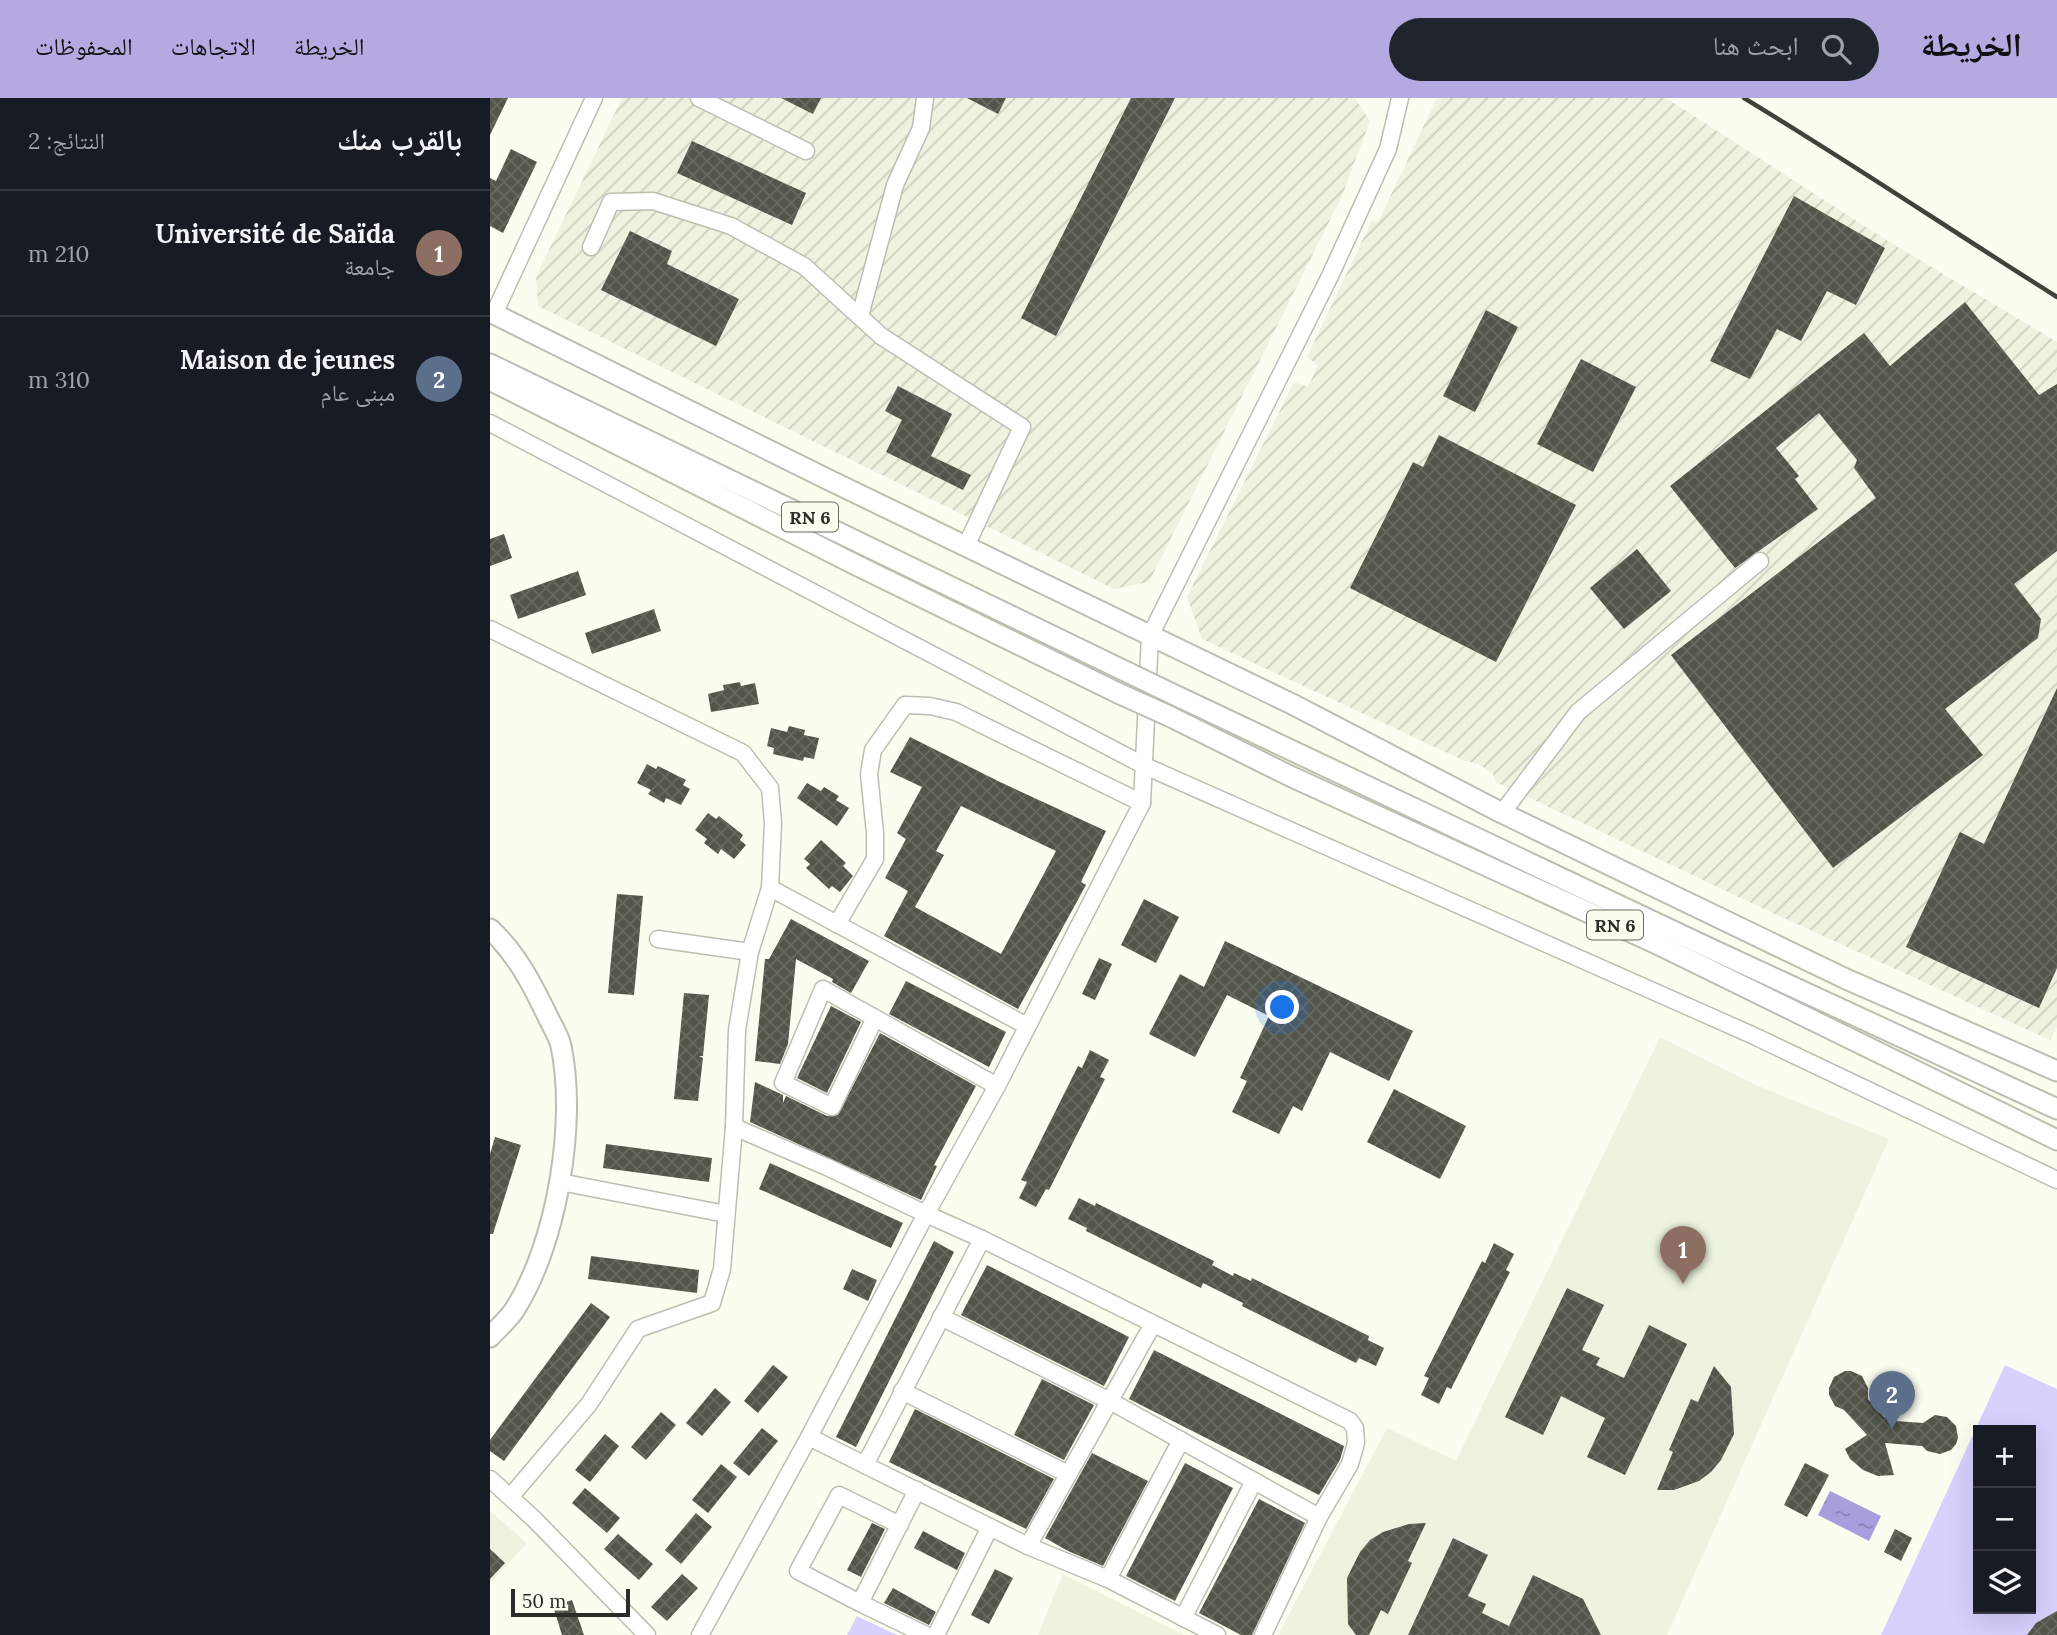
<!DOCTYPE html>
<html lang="ar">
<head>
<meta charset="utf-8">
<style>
  body { margin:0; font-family:Lora,"Noto Naskh Arabic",serif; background:#20242c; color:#f1f3f6; direction:rtl }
  .controls { position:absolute; right:21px; bottom:21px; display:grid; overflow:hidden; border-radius:0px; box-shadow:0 7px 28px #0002 }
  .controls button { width:63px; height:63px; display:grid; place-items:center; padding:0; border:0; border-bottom:2px solid #363941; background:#171b24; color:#f1f3f6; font:35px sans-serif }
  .scale { position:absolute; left:21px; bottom:18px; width:119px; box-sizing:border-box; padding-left:7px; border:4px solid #2b2c27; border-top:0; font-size:19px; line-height:24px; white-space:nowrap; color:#2b2c27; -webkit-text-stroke:5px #fafef0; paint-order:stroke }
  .you { position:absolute; left:793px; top:910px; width:24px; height:24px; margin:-18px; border:5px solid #fff; border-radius:50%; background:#1a73e8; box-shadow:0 0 0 10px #1a73e833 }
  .badge { display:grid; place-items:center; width:46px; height:46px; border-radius:50%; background:#b5a9e1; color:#fff; font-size:23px; font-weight:700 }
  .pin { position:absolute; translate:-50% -58px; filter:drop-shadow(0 2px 4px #0008) }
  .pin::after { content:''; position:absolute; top:37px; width:24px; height:21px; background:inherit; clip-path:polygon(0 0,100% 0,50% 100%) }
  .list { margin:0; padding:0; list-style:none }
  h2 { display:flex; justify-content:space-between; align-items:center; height:91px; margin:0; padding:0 28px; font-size:30px }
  h2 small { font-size:23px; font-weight:400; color:#9ea1a6 }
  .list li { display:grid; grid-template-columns:46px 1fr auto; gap:21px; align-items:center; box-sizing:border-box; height:126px; padding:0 28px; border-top:2px solid #363941 }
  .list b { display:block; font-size:26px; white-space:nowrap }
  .list p { margin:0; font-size:23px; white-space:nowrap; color:#9ea1a6 }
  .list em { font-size:23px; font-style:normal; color:#9ea1a6 }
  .icon { flex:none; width:38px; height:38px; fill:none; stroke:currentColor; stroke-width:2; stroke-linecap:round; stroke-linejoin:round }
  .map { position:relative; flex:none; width:1567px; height:1537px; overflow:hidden; direction:ltr }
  header { display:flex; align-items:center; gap:42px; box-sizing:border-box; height:98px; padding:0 35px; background:#b5a9e1; color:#111 }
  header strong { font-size:33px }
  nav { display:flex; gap:38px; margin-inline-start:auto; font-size:24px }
  .search { width:490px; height:63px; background:#20242c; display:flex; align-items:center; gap:18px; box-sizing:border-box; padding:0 24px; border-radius:38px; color:#9ea1a6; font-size:26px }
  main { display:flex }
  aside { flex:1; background:#171b24 }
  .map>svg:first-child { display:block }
</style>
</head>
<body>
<header>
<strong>الخريطة</strong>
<div class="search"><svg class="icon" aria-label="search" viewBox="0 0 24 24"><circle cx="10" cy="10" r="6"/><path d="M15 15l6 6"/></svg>ابحث هنا</div>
<nav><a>الخريطة</a><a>الاتجاهات</a><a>المحفوظات</a></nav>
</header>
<main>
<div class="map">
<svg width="1567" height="1537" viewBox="0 0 1567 1537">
  <defs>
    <pattern id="industrial-furrows" width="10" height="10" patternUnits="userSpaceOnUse" patternTransform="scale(1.75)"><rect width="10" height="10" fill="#edf3de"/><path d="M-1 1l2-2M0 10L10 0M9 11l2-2" fill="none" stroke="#cbd0be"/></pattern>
    <pattern id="water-ripples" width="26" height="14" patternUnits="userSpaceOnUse" patternTransform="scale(1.75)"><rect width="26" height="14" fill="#a69fdb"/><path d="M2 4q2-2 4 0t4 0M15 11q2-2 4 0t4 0" fill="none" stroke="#8782b2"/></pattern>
    <pattern id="building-cross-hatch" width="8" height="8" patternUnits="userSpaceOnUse" patternTransform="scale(1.75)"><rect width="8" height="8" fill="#52554a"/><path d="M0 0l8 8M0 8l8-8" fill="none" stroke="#686a61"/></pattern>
  </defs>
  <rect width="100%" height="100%" fill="#fafef0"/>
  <g fill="#edf3de">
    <path d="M1170 939 1266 987 1399 1041 1177 1537H788L897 1330 966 1363Z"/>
    <path d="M0 1413 37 1445 0 1485Z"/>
    <path d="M573 1476 694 1537H548Z"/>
  </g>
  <g fill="url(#industrial-furrows)">
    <path d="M132 0H865L880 23 852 98 659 484 624 491 48 208 46 179Z"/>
    <path d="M947 0H1176L1398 143 1567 244V929L1560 942 1272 810 1006 684 1003 676 987 665 975 663 712 541 697 499 804 284 818 289 828 267 817 259 882 122 888 124Z"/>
  </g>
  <g fill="#d6d2fd" fill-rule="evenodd">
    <path d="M1515 1267 1567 1291V1537H1391ZM1488 1332H1541V1511H1488Z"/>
    <path d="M367 1518 407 1537H357Z"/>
  </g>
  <path fill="url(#water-ripples)" d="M1340 1393 1391 1418 1379 1443 1328 1417Z"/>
  <g fill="url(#building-cross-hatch)" fill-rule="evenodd">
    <path d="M0 0H18L0 37Z"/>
    <path d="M291 0H331L323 16Z"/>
    <path d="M477 0H516L508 16Z"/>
    <path d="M641 0H685L566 238 531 220Z"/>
    <path d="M202 43 316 95 302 127 187 75Z"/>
    <path d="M21 51 47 64 13 135 0 128V80L6 83Z"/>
    <path d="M1304 98 1395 150 1366 207 1337 193 1311 243 1287 231 1260 281 1220 263Z"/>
    <path d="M140 133 182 153 177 166 249 201 226 248 111 192Z"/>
    <path d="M1475 204 1549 297 1567 286V453L1524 486 1551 521 1548 540 1455 611 1493 657 1343 770 1181 557 1386 400 1364 370 1367 362 1329 315 1286 350 1309 378 1305 381 1328 411 1245 470 1180 388 1374 235 1400 268Z"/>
    <path d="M996 212 1028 229 985 314 953 298Z"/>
    <path d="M1091 261 1146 289 1103 374 1047 346Z"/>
    <path d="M408 288 462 316 441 358 481 377 473 392 396 354 412 322 395 313Z"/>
    <path d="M949 337 1086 407 1006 564 860 490 923 364 933 369Z"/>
    <path d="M14 436 22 460 0 468V441Z"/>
    <path d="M1147 451 1181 493 1134 531 1100 490Z"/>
    <path d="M88 473 96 497 28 521 20 497Z"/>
    <path d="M164 511 171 533 102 556 95 535Z"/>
    <path d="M250 584 251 588 265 585 269 606 221 614 218 596 234 592 233 587Z"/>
    <path d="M1567 590V870L1549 910 1416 849 1470 734 1494 746Z"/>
    <path d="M299 628 315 632 314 637 329 640 324 661 314 659 313 663 283 656 284 650 277 648 281 630 297 634Z"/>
    <path d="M420 639 510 684 616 733 591 784 596 787 528 911 394 838 418 793 395 780 416 741 407 735 432 689 400 674ZM471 708 566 753 511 856 425 809 454 757 446 753Z"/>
    <path d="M157 666 166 671 168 668 196 682 193 687 200 691 191 707 176 700 174 705 158 696 161 692 147 685Z"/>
    <path d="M317 685 331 693 334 689 349 698 346 702 359 710 347 728 307 700Z"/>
    <path d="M218 715 226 721 229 718 253 737 250 742 256 747 244 761 231 751 228 756 214 745 217 741 205 732Z"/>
    <path d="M331 742 356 765 353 768 363 778 350 794 342 788 339 791 316 770 320 766 314 761Z"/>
    <path d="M127 796 153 798 144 897 118 895Z"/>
    <path d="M654 801 689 819 666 865 631 847Z"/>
    <path d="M301 821 379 863 361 895 342 884 343 881 306 861 298 946 290 966 265 963 275 861H279Z"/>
    <path d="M735 843 923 933 899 983 840 954 812 1013 803 1008 789 1036 742 1014 757 983 750 980 779 918 737 897 705 959 659 936 690 876 714 889Z"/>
    <path d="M609 860 622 866 605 902 592 896Z"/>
    <path d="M416 883 516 934 499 969 399 916Z"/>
    <path d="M194 895 219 897 213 958H209L213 960 208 1003 184 1001Z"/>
    <path d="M341 908 371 924 337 995 307 980Z"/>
    <path d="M390 935 486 988 444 1067 447 1068 431 1102 260 1024 265 984 293 997V1005L296 998 337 1018 348 1017Z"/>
    <path d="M600 952 619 962 610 979 615 981 559 1092 556 1091 546 1109 529 1100 537 1084 531 1082 588 968 592 970Z"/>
    <path d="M904 991 976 1028 950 1081 877 1044Z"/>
    <path d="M5 1039 31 1047 3 1136H0V1056Z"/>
    <path d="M116 1046 222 1060 219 1084 113 1070Z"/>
    <path d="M280 1065 413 1125 401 1150 269 1091Z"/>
    <path d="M589 1100 605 1108 606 1105 724 1163 722 1167 743 1178 744 1175 761 1183 762 1180 879 1238 878 1242 894 1250 886 1268 869 1260 866 1265 752 1208 753 1205 713 1185 711 1190 596 1133 597 1130 578 1121Z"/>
    <path d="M444 1143 464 1154 366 1349 346 1339Z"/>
    <path d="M1004 1145 1024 1156 1016 1172 1020 1174 961 1291 957 1289 949 1306 931 1297 939 1280 934 1278 992 1163 995 1165Z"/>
    <path d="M101 1158 209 1172 207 1195 98 1181Z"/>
    <path d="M497 1167 639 1239 614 1288 471 1217Z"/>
    <path d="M362 1171 387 1182 378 1203 353 1191Z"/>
    <path d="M1077 1190 1114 1207 1092 1252 1110 1260 1106 1267 1134 1280 1159 1227 1197 1246 1135 1377 1097 1359 1115 1320 1071 1298 1053 1337 1015 1319Z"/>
    <path d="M101 1205 120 1219 14 1363 0 1353V1342Z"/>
    <path d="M664 1252 854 1348 850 1362 829 1397 639 1301Z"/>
    <path d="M283 1267 298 1279 268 1315 254 1303Z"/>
    <path d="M1224 1268 1241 1289 1244 1336 1231 1362 1221 1374 1209 1383 1184 1392H1167L1183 1354 1179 1352 1201 1301 1208 1304Z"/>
    <path d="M1355 1273H1361L1372 1278 1378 1290V1301L1394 1319 1406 1323 1433 1325 1445 1317 1457 1319 1466 1328 1468 1340 1466 1346 1461 1352 1450 1356 1437 1353 1432 1348 1395 1345 1404 1377 1388 1378 1373 1372 1360 1361 1355 1351 1377 1337 1354 1312 1345 1308 1339 1297V1290L1344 1279Z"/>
    <path d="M552 1281 604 1307 574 1362 524 1337Z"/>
    <path d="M225 1290 241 1304 212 1338 196 1325Z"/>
    <path d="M425 1311 564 1381 536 1431 399 1364Z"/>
    <path d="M171 1314 186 1327 156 1362 141 1349Z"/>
    <path d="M272 1330 288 1343 259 1378 243 1365Z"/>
    <path d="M115 1336 129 1348 100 1384 85 1372Z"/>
    <path d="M602 1355 658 1383 613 1468 578 1453 555 1440Z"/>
    <path d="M695 1365 743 1390 685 1503 636 1478Z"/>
    <path d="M1315 1365 1339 1377 1317 1419 1294 1407Z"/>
    <path d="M231 1366 247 1379 218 1415 202 1402Z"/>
    <path d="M95 1390 130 1420 117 1435 82 1405Z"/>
    <path d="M769 1401 815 1425 762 1537H751L709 1515Z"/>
    <path d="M206 1415 222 1429 191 1466 175 1452Z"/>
    <path d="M382 1425 395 1431 371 1479 357 1472Z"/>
    <path d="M936 1425 918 1463 922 1465 898 1516 891 1512 879 1537H866L858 1526 857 1480 870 1454 880 1442 893 1434 919 1426Z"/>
    <path d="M1405 1431 1422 1440 1411 1463 1394 1454Z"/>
    <path d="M433 1433 475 1455 467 1472 424 1450Z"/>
    <path d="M128 1436 163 1466 149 1482 114 1451Z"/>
    <path d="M963 1440 998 1457 978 1498 996 1506 992 1515 1019 1528 1043 1477 1093 1501 1111 1537H918Z"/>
    <path d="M0 1451 15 1465 0 1481Z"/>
    <path d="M505 1471 523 1480 499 1526 481 1517Z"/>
    <path d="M192 1476 208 1490 177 1523 161 1509Z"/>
    <path d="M403 1490 446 1514 439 1527 394 1505Z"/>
    <path d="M82 1502 94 1537H72L63 1508Z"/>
    <path d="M1567 1513V1537H1537L1546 1525Z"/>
  </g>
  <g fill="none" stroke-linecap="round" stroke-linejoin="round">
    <g stroke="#bbbfb2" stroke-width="19">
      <g id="minor">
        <path d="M209 0 316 53"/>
        <path d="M101 149 121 104 163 103 241 128 314 168 391 238 532 329 476 448"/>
        <path d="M4 216 104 0"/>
        <path d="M370 218 405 87 431 30 435 0"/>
        <path d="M0 325 655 668 1262 937 1567 1082"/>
        <path d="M0 531 253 655 280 690 283 725 280 790 260 854 247 932 244 1029 232 1171 222 1205 148 1231 99 1306 21 1398"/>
        <path d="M1012 715 1088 614 1270 463"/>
        <path d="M280 790 537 928"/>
        <path d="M347 826 385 761V735L379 676 383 652 415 607 440 608 466 614 652 705"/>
        <path d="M168 841 260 854"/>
        <path d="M385 920 333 891 293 985 342 1009 385 920 507 988"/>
        <path d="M70 1084 236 1116"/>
        <path d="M492 1141 375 1367 538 1448 618 1481 727 1537"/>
        <path d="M451 1219 620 1303 829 1419"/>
        <path d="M412 1293 578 1376"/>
        <path d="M319 1339 375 1367"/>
        <path d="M0 1381 44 1421 157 1537"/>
        <path d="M410 1427 349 1397 308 1473 370 1505 427 1392"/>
        <path d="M538 1448 663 1226"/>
        <path d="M618 1481 691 1342"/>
        <path d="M370 1505 436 1537"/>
        <path d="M693 1520 764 1383"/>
        <path d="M210 1537 319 1339 436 1116 337 1069 244 1029"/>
        <path d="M446 1537 500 1429"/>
        <path d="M773 1537 829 1419 860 1366 866 1345 865 1330 860 1323 492 1141 436 1116 507 988 652 705 660 538 840 178 898 51 910 0"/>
      </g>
    </g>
    <g stroke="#bbbfb2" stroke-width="23">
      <g id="major">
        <path d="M0 214 339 382 802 606 1012 715 1356 881 1567 973"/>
        <path d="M0 266 639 575"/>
        <path d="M0 282 366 467 628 595"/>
        <path d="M691 600 1219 850 1567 1011"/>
        <path d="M679 618 800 678 1165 845 1567 1042"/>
        <path d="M0 831C27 856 42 886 58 919 62 928 69 938 71 948 87 1024 67 1145 25 1211 19 1221 8 1230 0 1239"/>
      </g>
    </g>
    <use href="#minor" stroke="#fff" stroke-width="16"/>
    <use href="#major" stroke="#fff" stroke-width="19"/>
    <path stroke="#41423c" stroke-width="4.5" d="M1254 0C1360 64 1462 133 1567 199"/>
    <g stroke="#bbbfb2" stroke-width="23" stroke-linecap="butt">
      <g id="major-bridge">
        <path d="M639 575 691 600"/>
        <path d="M628 595 679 618"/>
      </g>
    </g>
    <use href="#major-bridge" stroke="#fff" stroke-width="19"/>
  </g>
  <g text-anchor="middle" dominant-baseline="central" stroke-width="7" stroke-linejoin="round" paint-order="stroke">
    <g fill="#fafef0" stroke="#696b63" stroke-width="2">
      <rect x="292" y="404.5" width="56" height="29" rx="5"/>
      <rect x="1097" y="812.5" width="56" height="29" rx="5"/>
    </g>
    <g font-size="18" font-weight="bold" fill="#2b2c27">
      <text x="320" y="419">RN 6</text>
      <text x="1125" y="827">RN 6</text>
    </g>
  </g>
</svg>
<div class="controls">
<button>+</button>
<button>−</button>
<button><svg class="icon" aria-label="layers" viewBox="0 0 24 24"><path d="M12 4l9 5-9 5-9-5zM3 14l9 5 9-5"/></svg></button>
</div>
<div class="scale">50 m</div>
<div class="you"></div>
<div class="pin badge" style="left:1193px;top:1186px;background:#8d6e63">1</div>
<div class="pin badge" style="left:1402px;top:1331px;background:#5c6f8a">2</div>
</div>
<aside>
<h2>بالقرب منك<small>النتائج: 2</small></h2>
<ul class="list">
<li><span class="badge" style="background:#8d6e63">1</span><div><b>Université de Saïda</b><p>جامعة</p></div><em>210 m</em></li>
<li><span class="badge" style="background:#5c6f8a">2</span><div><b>Maison de jeunes</b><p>مبنى عام</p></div><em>310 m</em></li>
</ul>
</aside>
</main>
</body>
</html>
